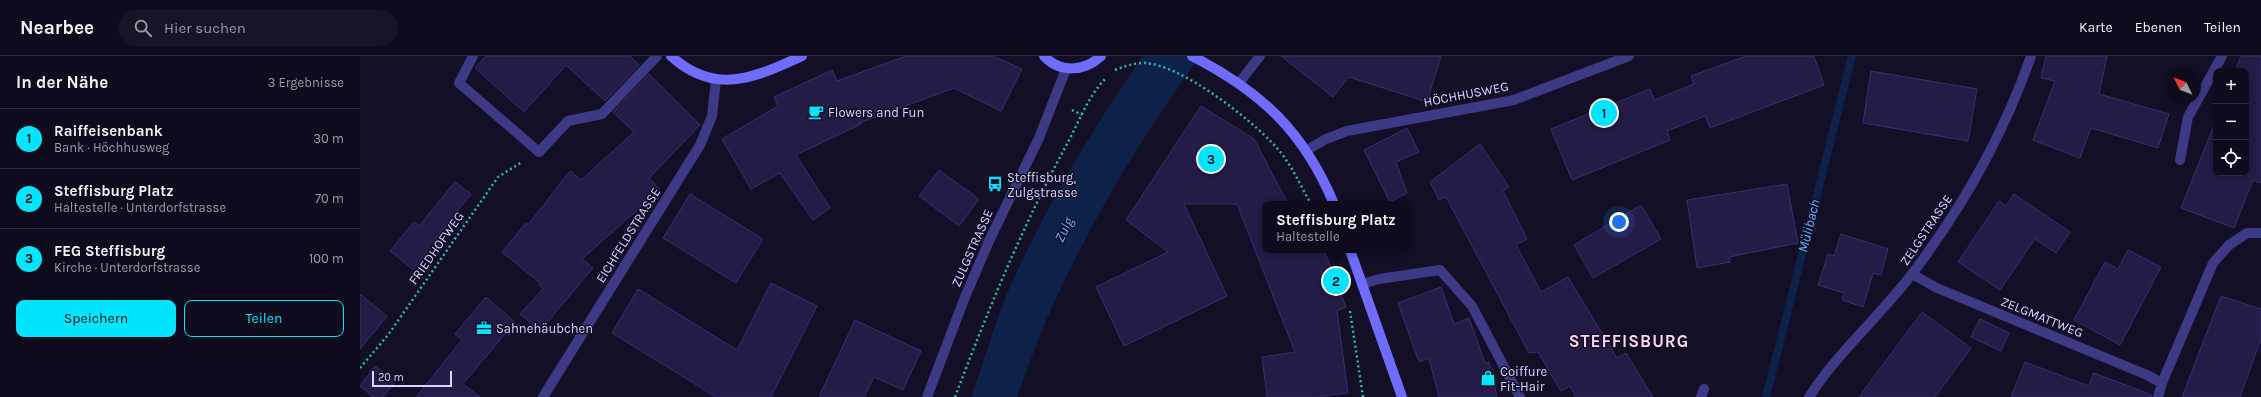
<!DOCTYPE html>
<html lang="de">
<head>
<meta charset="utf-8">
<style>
  body { margin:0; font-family:Karla,sans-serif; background:#171425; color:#f1f3f6 }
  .controls { position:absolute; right:12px; top:12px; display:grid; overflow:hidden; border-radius:8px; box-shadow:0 2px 6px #0003 }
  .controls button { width:36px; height:36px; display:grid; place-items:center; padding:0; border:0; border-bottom:1px solid #2e2b3b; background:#0e0b1c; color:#f1f3f6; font:20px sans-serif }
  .compass { position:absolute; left:1805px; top:12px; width:36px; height:36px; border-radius:50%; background:#0e0b1c; box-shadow:0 2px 6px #0003; rotate:313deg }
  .scale { position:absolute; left:12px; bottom:10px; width:80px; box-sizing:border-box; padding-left:4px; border:2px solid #d9d4ff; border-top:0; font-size:11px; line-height:14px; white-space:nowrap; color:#d9d4ff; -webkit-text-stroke:3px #130f26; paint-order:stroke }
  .you { position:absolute; left:1259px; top:166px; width:14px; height:14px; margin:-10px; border:3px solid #fff; border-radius:50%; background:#1a73e8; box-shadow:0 0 0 6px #1a73e833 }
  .badge { display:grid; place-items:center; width:26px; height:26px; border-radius:50%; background:#00e5ff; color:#111; font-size:13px; font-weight:700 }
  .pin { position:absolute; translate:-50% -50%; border:2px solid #fff; box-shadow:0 1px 4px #0006 }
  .popup { position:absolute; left:902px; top:145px; width:148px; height:52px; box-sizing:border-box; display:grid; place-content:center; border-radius:8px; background:#0e0b1c; filter:drop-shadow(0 1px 3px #0005); font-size:13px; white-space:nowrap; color:#9b9ba3 }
  .popup b { font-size:15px; color:#f1f3f6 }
  .popup::after { content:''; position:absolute; left:50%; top:100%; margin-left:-8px; border:8px solid transparent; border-top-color:#0e0b1c }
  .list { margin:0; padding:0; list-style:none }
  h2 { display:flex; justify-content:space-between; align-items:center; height:52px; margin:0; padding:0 16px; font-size:17px }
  h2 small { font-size:13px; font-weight:400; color:#9b9ba3 }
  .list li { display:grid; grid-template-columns:26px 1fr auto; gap:12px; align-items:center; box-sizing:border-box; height:60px; padding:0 16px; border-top:1px solid #2e2b3b }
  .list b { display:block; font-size:15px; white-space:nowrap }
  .list p { margin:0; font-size:13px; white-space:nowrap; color:#9b9ba3 }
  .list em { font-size:13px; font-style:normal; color:#9b9ba3 }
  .actions { display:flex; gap:8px; padding:12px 16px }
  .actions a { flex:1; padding:9px 0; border:1px solid #00e5ff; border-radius:8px; text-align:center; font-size:14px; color:#00e5ff }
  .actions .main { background:#00e5ff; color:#111 }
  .icon { flex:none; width:22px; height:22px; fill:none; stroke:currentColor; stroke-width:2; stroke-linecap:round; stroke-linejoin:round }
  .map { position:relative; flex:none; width:1901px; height:341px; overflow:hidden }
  header { display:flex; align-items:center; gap:24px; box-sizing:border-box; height:56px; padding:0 20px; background:#0e0b1c; border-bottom:1px solid #2e2b3b }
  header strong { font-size:19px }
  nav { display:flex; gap:22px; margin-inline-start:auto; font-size:14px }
  .search { width:280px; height:36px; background:#171425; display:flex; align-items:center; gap:10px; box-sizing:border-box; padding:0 14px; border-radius:22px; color:#9b9ba3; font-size:15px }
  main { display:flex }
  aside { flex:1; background:#0e0b1c }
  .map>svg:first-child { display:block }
</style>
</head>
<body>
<header>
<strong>Nearbee</strong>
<div class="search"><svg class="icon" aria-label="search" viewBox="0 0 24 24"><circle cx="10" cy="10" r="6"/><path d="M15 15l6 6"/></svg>Hier suchen</div>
<nav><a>Karte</a><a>Ebenen</a><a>Teilen</a></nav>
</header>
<main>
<aside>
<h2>In der Nähe<small>3 Ergebnisse</small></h2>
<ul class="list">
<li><span class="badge">1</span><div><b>Raiffeisenbank</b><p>Bank · Höchhusweg</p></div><em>30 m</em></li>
<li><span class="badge">2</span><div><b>Steffisburg Platz</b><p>Haltestelle · Unterdorfstrasse</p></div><em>70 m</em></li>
<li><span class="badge">3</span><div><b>FEG Steffisburg</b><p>Kirche · Unterdorfstrasse</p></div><em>100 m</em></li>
</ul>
<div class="actions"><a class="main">Speichern</a><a>Teilen</a></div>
</aside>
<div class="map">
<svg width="1901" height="341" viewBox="0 0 1901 341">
  <rect width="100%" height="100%" fill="#130f26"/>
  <path fill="#0c2248" d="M783 0H841C780 82 726 173 685 267 675 291 666 316 657 341H611C623 308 633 273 646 240 683 155 730 76 783 0Z"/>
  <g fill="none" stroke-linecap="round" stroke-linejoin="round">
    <path stroke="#0c2248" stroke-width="8" d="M1406 341 1492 0"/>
  </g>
  <g fill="#241b47" stroke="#3b2d73">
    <path d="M126 0H270L279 9 245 45 206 9 164 56 115 12Z"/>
    <path d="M546 0H633L662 13 641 55 594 32 499 67 501 68 436 99 470 152 453 164 420 117 391 133 362 83 418 50 414 41 472 14 477 25Z"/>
    <path d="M921 0H1081L1067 46 989 21 973 41Z"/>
    <path d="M1386 0H1454L1464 29 1350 72 1345 60 1307 75 1310 84 1212 124 1191 73 1290 33 1294 44 1334 28 1331 20Z"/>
    <path d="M1686 0H1747L1739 38 1809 58 1798 92 1731 72 1720 102 1673 84 1695 25 1681 22Z"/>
    <path d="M1881 0H1901V127L1893 124 1874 172 1821 152 1856 64V117H1886V15H1875Z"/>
    <path d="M1511 15 1617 33 1608 85 1503 67Z"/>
    <path d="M289 18 340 69 289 122 300 134 222 203 233 212 180 275 160 258 183 233 179 229 180 227 142 196 166 167 168 169 210 115 221 124 274 76 253 56Z"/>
    <path d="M841 50 894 83 928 148H905V194H964L986 251 977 255 988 337 955 341H907L902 301 935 296 877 148H824L867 240 764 290 736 231 808 196 766 164Z"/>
    <path d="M1047 72 1059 96 1036 106 1047 137 1030 146 1004 94Z"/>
    <path d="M1120 88 1149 131 1143 135 1167 183 1156 189 1181 236 1208 221 1257 302 1266 297 1293 341H1216L1210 330 1201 335 1178 296 1169 297 1086 141 1079 144 1070 126Z"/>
    <path d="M579 114 619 143 599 170 559 140Z"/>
    <path d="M95 126 111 138 75 183 84 190 60 219 30 195 54 166 59 170Z"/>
    <path d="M1427 128 1438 187 1369 201 1370 206 1337 212 1327 144Z"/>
    <path d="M330 138 403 183 376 227 303 182Z"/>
    <path d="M1654 138 1710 176 1696 197 1675 183 1640 234 1598 206 1639 145 1646 150Z"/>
    <path d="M1281 149 1301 183 1233 222 1214 189Z"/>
    <path d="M1481 178 1528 193 1521 219 1513 217 1503 251 1482 244 1484 237 1458 229 1468 198 1474 200Z"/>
    <path d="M1768 194 1801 211 1760 289 1714 264 1745 206 1758 213Z"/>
    <path d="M411 227 457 250 411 341H356L252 277 278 233 377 294Z"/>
    <path d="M1081 231 1094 268 1109 262 1125 307 1129 306 1137 341H1079L1069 302 1059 306 1038 247Z"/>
    <path d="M0 238 27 260 0 293Z"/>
    <path d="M1861 240 1901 253V283L1880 341H1822Z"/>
    <path d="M126 241 155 266 103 328 120 341H56L102 284 95 278Z"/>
    <path d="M1562 256 1611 292 1575 341H1499Z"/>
    <path d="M1620 263 1649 277 1641 295 1611 281Z"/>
    <path d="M495 264 561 295 543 334 514 321 504 341H459Z"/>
    <path d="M1665 306 1729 330 1734 317 1792 339 1791 341H1651Z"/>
    <path d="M15 310 35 326 23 341H13L0 330Z"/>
  </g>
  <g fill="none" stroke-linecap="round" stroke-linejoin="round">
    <g stroke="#2fb8b0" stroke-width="2.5" stroke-dasharray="2 3" stroke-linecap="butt">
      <path d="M755 14C765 10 774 7 784 7 821 8 892 64 916 91 931 107 940 129 951 148"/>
      <path d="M712 54 722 59"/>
      <path d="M990 255 1003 341"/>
      <path d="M0 312 28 279 138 121 162 106"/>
      <path d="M595 341C628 254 663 169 707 88 719 66 728 40 746 22"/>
    </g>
    <g stroke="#3d3a85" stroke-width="10">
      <path d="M113 0 99 27 179 96 208 65 242 58 297 0"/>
      <path d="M1820 104 1828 61 1862 0"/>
      <path d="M1341 341 1344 333"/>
    </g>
    <g stroke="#3d3a85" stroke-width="10">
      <path d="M879 27 900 0"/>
      <path d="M947 94 966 83 987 75 1154 44 1269 0"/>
      <path d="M1552 218 1577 232 1787 319 1802 327 1798 341"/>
      <path d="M1002 228 1019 223 1080 214 1112 250 1160 341"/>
      <path d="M1802 327 1853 207 1869 189 1887 177H1901"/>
      <path d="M183 341 340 89 352 60 356 24"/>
      <path d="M1449 341C1478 296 1520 260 1552 218 1602 152 1644 78 1671 0"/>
    </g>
    <path stroke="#3d3a85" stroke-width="10" d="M567 341 605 241 629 185 679 82 706 13"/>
    <g stroke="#6f6bff" stroke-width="10">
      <path d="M311 0C355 40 394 22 442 0"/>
      <path d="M684 0C700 17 724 16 741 0"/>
      <path d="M832 0C902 36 944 76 974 148"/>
      <path d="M990 194 1042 341"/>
    </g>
  </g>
  <defs>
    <g id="cafe-bare" transform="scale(1.2)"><path d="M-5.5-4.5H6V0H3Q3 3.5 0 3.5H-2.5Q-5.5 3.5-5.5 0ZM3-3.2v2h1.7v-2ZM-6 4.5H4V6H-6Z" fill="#00e5ff" stroke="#130f26" stroke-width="2.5" paint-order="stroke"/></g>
    <g id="bus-bare" transform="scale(1.2)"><path d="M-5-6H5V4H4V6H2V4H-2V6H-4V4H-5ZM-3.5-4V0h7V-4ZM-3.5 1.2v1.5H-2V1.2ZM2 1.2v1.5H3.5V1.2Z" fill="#00e5ff" stroke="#130f26" stroke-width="2.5" paint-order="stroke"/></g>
    <g id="office-bare" transform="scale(1.2)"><path d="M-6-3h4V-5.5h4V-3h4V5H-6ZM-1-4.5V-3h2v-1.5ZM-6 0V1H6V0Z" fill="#00e5ff" stroke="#130f26" stroke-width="2.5" paint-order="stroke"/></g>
    <g id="shop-bare" transform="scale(1.2)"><path d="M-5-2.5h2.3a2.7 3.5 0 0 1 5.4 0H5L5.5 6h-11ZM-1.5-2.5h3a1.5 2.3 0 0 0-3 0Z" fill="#00e5ff" stroke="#130f26" stroke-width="2.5" paint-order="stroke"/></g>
  </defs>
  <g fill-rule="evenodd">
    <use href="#cafe-bare" x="456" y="56"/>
    <use href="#bus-bare" x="635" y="128"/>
    <use href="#office-bare" x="124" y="272"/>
    <use href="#shop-bare" x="1128" y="322"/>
  </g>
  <g text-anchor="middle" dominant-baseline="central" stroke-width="3" stroke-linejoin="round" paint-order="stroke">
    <g font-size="13" fill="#d9d4ff" stroke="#130f26">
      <text transform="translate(1106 38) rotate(-11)">HÖCHHUSWEG</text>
      <text transform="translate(1566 174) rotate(-56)">ZELGSTRASSE</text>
      <text transform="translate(268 179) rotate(-58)">EICHFELDSTRASSE</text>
      <text transform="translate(76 192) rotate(-55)">FRIEDHOFWEG</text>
      <text transform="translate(612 192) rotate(-66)">ZULGSTRASSE</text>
      <text transform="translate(1682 261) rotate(22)">ZELGMATTWEG</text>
    </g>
    <g font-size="13" fill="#d9d4ff" stroke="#130f26" text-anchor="start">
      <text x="468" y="56">Flowers and Fun</text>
      <text x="647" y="121">Steffisburg,<tspan x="647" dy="15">Zulgstrasse</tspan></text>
      <text x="136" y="272">Sahnehäubchen</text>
      <text x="1140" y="315">Coiffure<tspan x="1140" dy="15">Fit-Hair</tspan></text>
    </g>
    <g font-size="14" font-style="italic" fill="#62b6ff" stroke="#130f26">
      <text transform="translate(1449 170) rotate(-76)">Mülibach</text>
      <text transform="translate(704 174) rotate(-64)">Zulg</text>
    </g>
    <g font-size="17" font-weight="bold" letter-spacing="1" fill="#ffd6f0" stroke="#130f26">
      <text x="1269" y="285">STEFFISBURG</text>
    </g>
  </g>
</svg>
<div class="controls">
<button>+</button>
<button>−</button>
<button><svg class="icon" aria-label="locate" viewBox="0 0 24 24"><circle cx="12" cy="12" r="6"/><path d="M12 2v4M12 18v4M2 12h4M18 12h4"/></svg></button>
</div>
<svg class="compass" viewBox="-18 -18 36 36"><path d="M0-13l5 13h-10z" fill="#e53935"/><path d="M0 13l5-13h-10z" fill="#9b9ba3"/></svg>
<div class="scale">20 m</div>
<div class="you"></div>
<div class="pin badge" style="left:1244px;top:57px">1</div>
<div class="pin badge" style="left:976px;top:225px">2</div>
<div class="popup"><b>Steffisburg Platz</b>Haltestelle</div>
<div class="pin badge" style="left:851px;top:103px">3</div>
</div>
</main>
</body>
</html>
